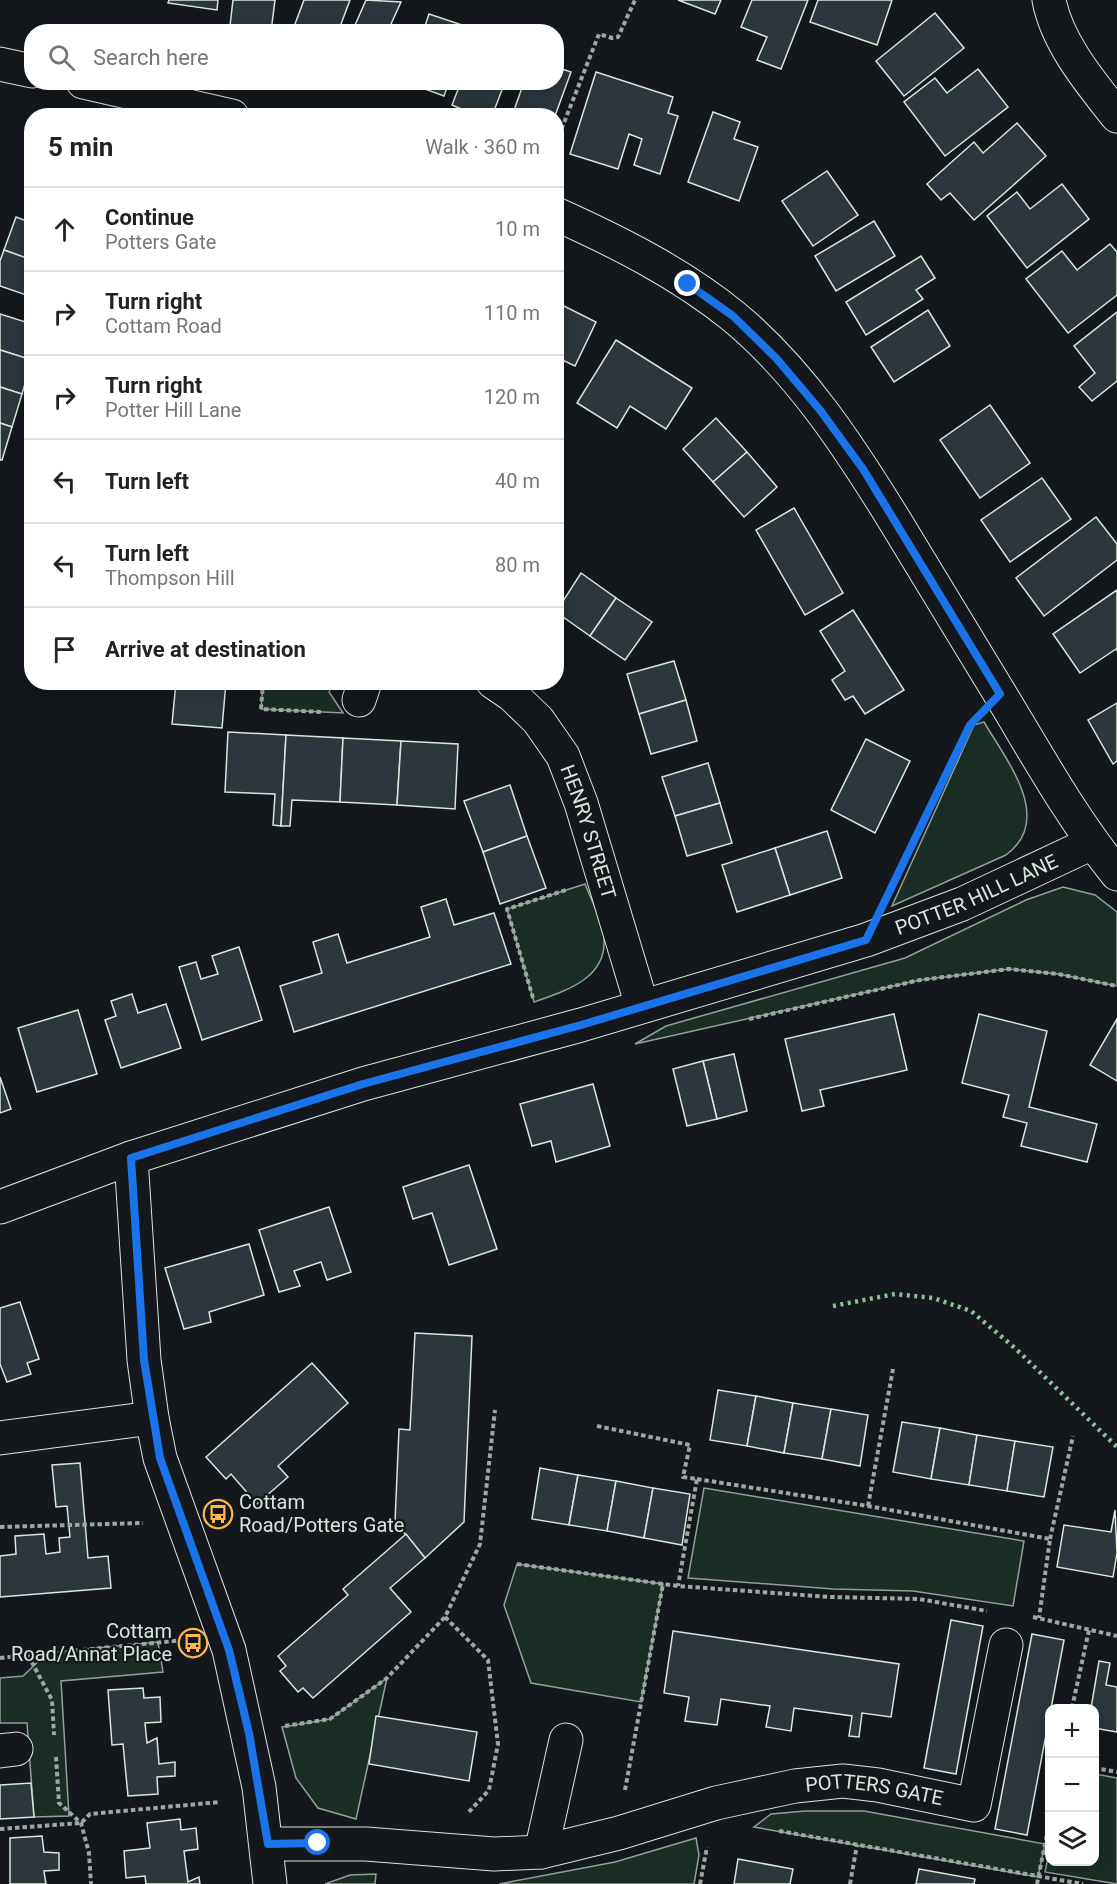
<!DOCTYPE html>
<html lang="en">
<head>
<meta charset="utf-8">
<style>
  body { margin:0; font-family:Roboto,sans-serif; background:#f6f6f6; color:#222 }
  .controls { position:absolute; right:18px; bottom:18px; display:grid; overflow:hidden; border-radius:12px; box-shadow:0 3px 15px #0003 }
  .controls button { width:54px; height:54px; display:grid; place-items:center; padding:0; border:0; border-bottom:2px solid #e0e0e0; background:#fff; color:#222; font:30px sans-serif }
  .stop { position:absolute; width:18px; height:18px; margin:-14px; border:4px solid #1a73e8; border-radius:50%; background:#fff }
  .stop.end { background:#1a73e8; border-color:#fff; box-shadow:0 2px 6px #0008 }
  .list { margin:0; padding:0; list-style:none }
  h2 { display:flex; justify-content:space-between; align-items:center; height:78px; margin:0; padding:0 24px; font-size:26px }
  h2 small { font-size:20px; font-weight:400; color:#767676 }
  .list li { display:grid; grid-template-columns:39px 1fr auto; gap:18px; align-items:center; box-sizing:border-box; height:84px; padding:0 24px; border-top:2px solid #e0e0e0 }
  .list b { display:block; font-size:22px; white-space:nowrap }
  .list p { margin:0; font-size:20px; white-space:nowrap; color:#767676 }
  .list em { font-size:20px; font-style:normal; color:#767676 }
  .icon { flex:none; width:33px; height:33px; fill:none; stroke:currentColor; stroke-width:2; stroke-linecap:round; stroke-linejoin:round }
  .map { position:relative; flex:none; width:1117px; height:1884px; overflow:hidden }
  .search { position:absolute; background:#fff; box-shadow:0 3px 15px #0003; left:24px; top:24px; width:540px; height:66px; display:flex; align-items:center; gap:15px; box-sizing:border-box; padding:0 21px; border-radius:24px; color:#767676; font-size:22px }
  .panel { position:absolute; background:#fff; box-shadow:0 3px 15px #0003; left:24px; top:108px; width:540px; height:582px; border-radius:24px }
  .map>svg:first-child { display:block }
</style>
</head>
<body>
<div class="map">
<svg width="1117" height="1884" viewBox="0 0 1117 1884">
  <rect width="100%" height="100%" fill="#14181c"/>
  <g fill="#1a2d24" stroke="#939e99" stroke-width="1.5">
    <path d="M333 683 329 692 343 713 261 709 263 683Z"/>
    <path d="M984 722C1006 760 1055 819 1006 855L892 906 974 725Z"/>
    <path d="M585 884C591 900 603 921 604 938 607 979 565 991 534 1002L507 909Z"/>
    <path d="M1063 887 1095 895 1117 912V986L1058 974 1009 969 920 980 635 1044 666 1026 905 958 1026 900Z"/>
    <path d="M704 1488 1024 1541 1013 1606 913 1591 833 1589 688 1578Z"/>
    <path d="M517 1564 663 1584 641 1702 531 1683 504 1605Z"/>
    <path d="M158 1642 163 1672 61 1681 69 1816 34 1817 27 1723H0V1678L23 1676 47 1653Z"/>
    <path d="M387 1678 356 1819 318 1808 296 1778 282 1727 330 1719Z"/>
    <path d="M1095 1774 1117 1778V1884L1045 1872 1049 1852 1050 1862H1094Z"/>
    <path d="M805 1811H864L1045 1844 1038 1877 754 1827 771 1814Z"/>
    <path d="M696 1838 699 1855 694 1884H499L615 1862Z"/>
    <path d="M376 1874 375 1884H325L350 1875Z"/>
  </g>
  <g fill="#2c363c" stroke="#d8e6dc" stroke-width="1.5">
    <path d="M169 0H218L217 10 168 3Z"/>
    <path d="M233 0H275L271 32 230 26Z"/>
    <path d="M304 0H350L338 32H292Z"/>
    <path d="M366 0 401 2 391 24 400 29 399 32H352Z"/>
    <path d="M678 0H721L715 14Z"/>
    <path d="M752 0H808L781 69 757 60 767 37 741 27Z"/>
    <path d="M818 0H892L877 45 810 22Z"/>
    <path d="M935 13 964 48 904 96 876 61Z"/>
    <path d="M429 14 468 27 466 32H423Z"/>
    <path d="M556 67 571 72 555 116H512L524 82H556Z"/>
    <path d="M978 69 1008 107 945 156 904 102 935 78 947 93Z"/>
    <path d="M596 72 673 97 668 113 678 116 660 174 634 165 642 139 629 134 618 169 570 154Z"/>
    <path d="M406 82H449L444 96Z"/>
    <path d="M461 82H505L492 116H478L452 105Z"/>
    <path d="M713 112 740 122 734 139 758 147 739 201 688 182Z"/>
    <path d="M1017 123 1046 156 974 220 950 193 941 200 927 184 974 142 983 153Z"/>
    <path d="M827 171 858 215 813 246 782 201Z"/>
    <path d="M1062 184 1089 219 1027 268 987 216 1017 192 1030 209Z"/>
    <path d="M16 217 32 223V260L4 250Z"/>
    <path d="M874 221 895 256 836 291 815 256Z"/>
    <path d="M1110 244 1117 252V295L1068 333 1026 279 1062 251 1077 270Z"/>
    <path d="M4 250 32 260V297L0 286V261Z"/>
    <path d="M921 256 935 278 916 290 923 299 866 335 846 302Z"/>
    <path d="M556 302 596 322 575 366 556 357Z"/>
    <path d="M928 310 950 346 894 382 871 347Z"/>
    <path d="M1117 312V381L1092 401 1079 387 1095 373 1074 346Z"/>
    <path d="M0 314 32 324V360L0 350Z"/>
    <path d="M616 340 692 388 666 429 630 406 617 428 577 403Z"/>
    <path d="M0 350 32 360 22 394 0 387Z"/>
    <path d="M0 387 22 394 12 427 0 423Z"/>
    <path d="M990 405 1030 463 980 498 940 440Z"/>
    <path d="M716 418 747 452 713 482 683 449Z"/>
    <path d="M0 423 12 427 2 460H0Z"/>
    <path d="M747 452 777 487 744 517 713 482Z"/>
    <path d="M1042 478 1071 519 1010 562 981 520Z"/>
    <path d="M794 508 843 593 805 615 756 530Z"/>
    <path d="M1096 517 1117 544V560L1044 616 1016 578Z"/>
    <path d="M581 573 616 598 590 636 556 612Z"/>
    <path d="M1117 590V651L1116 649 1080 673 1053 634Z"/>
    <path d="M616 598 652 622 625 660 590 636Z"/>
    <path d="M853 610 904 690 865 714 853 696 845 700 832 680 845 671 820 631Z"/>
    <path d="M674 661 686 700 639 714 627 674Z"/>
    <path d="M176 682H226L222 728 172 724Z"/>
    <path d="M686 700 697 741 651 754 639 714Z"/>
    <path d="M1117 703V761L1113 764 1088 720Z"/>
    <path d="M228 732 286 735 281 826 273 825 275 794 225 792Z"/>
    <path d="M286 735 343 738 340 802 292 800 290 826H281Z"/>
    <path d="M343 738 401 741 397 805 340 802Z"/>
    <path d="M866 739 910 761 875 833 831 810Z"/>
    <path d="M401 741 458 744 455 809 397 805Z"/>
    <path d="M708 763 720 803 675 816 662 777Z"/>
    <path d="M510 785 527 836 483 852 464 801Z"/>
    <path d="M720 803 732 843 687 856 675 816Z"/>
    <path d="M827 831 842 878 790 895 775 848Z"/>
    <path d="M527 836 546 888 500 904 483 852Z"/>
    <path d="M775 848 790 895 737 912 722 865Z"/>
    <path d="M446 899 454 925 494 913 511 964 294 1032 280 986 322 973 313 942 338 934 347 963 430 937 421 907Z"/>
    <path d="M239 947 262 1020 202 1040 179 967 196 962 201 979 218 974 212 956Z"/>
    <path d="M132 994 138 1013 166 1004 181 1048 121 1068 105 1020 116 1016 111 1001Z"/>
    <path d="M78 1010 97 1074 37 1092 18 1028Z"/>
    <path d="M894 1014 907 1070 820 1090 824 1106 802 1111 785 1039Z"/>
    <path d="M979 1014 1047 1031 1029 1107 1097 1124 1087 1162 1021 1146 1027 1123 1003 1117 1009 1095 962 1083Z"/>
    <path d="M1117 1019V1081L1090 1065Z"/>
    <path d="M734 1054 747 1111 717 1119 703 1061Z"/>
    <path d="M703 1061 717 1119 687 1126 673 1069Z"/>
    <path d="M0 1077 11 1109 0 1113Z"/>
    <path d="M593 1084 610 1146 556 1162 551 1141 532 1146 520 1104Z"/>
    <path d="M469 1165 497 1249 449 1265 432 1213 413 1219 403 1187Z"/>
    <path d="M329 1207 351 1272 327 1280 321 1262 294 1271 300 1286 279 1292 259 1230Z"/>
    <path d="M249 1244 264 1295 209 1312 211 1322 184 1329 165 1268Z"/>
    <path d="M20 1302 39 1359 27 1363 31 1374 7 1382 0 1364V1308Z"/>
    <path d="M415 1333 472 1336 464 1522 425 1558 395 1522 399 1429 410 1430Z"/>
    <path d="M312 1363 348 1403 278 1466 288 1477 257 1504 231 1474 226 1479 206 1457Z"/>
    <path d="M718 1390 756 1396 747 1446 710 1440Z"/>
    <path d="M756 1396 793 1403 784 1453 747 1446Z"/>
    <path d="M793 1403 831 1409 822 1459 784 1453Z"/>
    <path d="M831 1409 868 1415 860 1466 822 1459Z"/>
    <path d="M902 1422 940 1428 931 1479 893 1472Z"/>
    <path d="M940 1428 977 1435 969 1485 931 1479Z"/>
    <path d="M977 1435 1015 1441 1007 1491 969 1485Z"/>
    <path d="M1015 1441 1053 1447 1044 1497 1007 1491Z"/>
    <path d="M80 1463 88 1558 108 1556 111 1588 0 1597V1556L16 1554 15 1536 44 1534 46 1554 60 1552 59 1538 70 1537 67 1506 56 1507 52 1465Z"/>
    <path d="M540 1468 578 1475 569 1525 532 1519Z"/>
    <path d="M578 1475 616 1481 607 1531 569 1525Z"/>
    <path d="M616 1481 653 1488 644 1538 607 1531Z"/>
    <path d="M653 1488 690 1494 682 1545 644 1538Z"/>
    <path d="M1115 1510 1117 1553 1113 1577 1057 1567 1064 1525 1111 1532Z"/>
    <path d="M406 1534 425 1558 390 1588 411 1612 313 1698 303 1688 298 1692 280 1671 286 1666 278 1656 348 1595 343 1589Z"/>
    <path d="M951 1620 983 1626 956 1774 924 1768Z"/>
    <path d="M673 1631 899 1664 891 1717 862 1713 859 1737 849 1736 852 1716 794 1708 791 1731 766 1727 770 1706 721 1699 717 1725 685 1721 689 1697 664 1693Z"/>
    <path d="M1032 1634 1064 1640 1027 1835 995 1829Z"/>
    <path d="M1099 1661 1110 1663 1106 1685 1117 1687V1732L1094 1728V1708H1091Z"/>
    <path d="M143 1688 144 1698 160 1697 161 1722 145 1723 147 1743 157 1738 159 1764 175 1762V1776L157 1777 158 1794 128 1796 123 1744 112 1745 108 1690Z"/>
    <path d="M376 1716 477 1732 469 1781 369 1764Z"/>
    <path d="M31 1783 34 1817 0 1819V1785Z"/>
    <path d="M180 1819 181 1830 196 1828 198 1849 184 1851 188 1882 199 1877 200 1884H146L145 1876 126 1878 124 1851 150 1848 147 1823Z"/>
    <path d="M42 1836 44 1852 59 1853V1870L44 1871 46 1884H10V1838Z"/>
    <path d="M738 1859 793 1869 790 1884H734Z"/>
    <path d="M919 1869 975 1879 974 1884H916Z"/>
  </g>
  <g fill="none" stroke-linecap="round" stroke-linejoin="round">
    <g stroke="#d8e6dc" stroke-width="35">
      <g id="street">
        <path d="M1049 0C1057 43 1091 83 1117 116"/>
        <path d="M0 64 32 71"/>
        <path d="M83 82 232 116"/>
        <path d="M556 214C618 242 680 273 733 316 800 371 850 448 895 521 933 583 971 645 1008 707 1042 764 1075 822 1117 874"/>
        <path id="s1" d="M493 682 512 695 538 720 563 756 581 803 642 1006"/>
        <path d="M359 700 365 682"/>
        <path d="M131 1158 144 1360 152 1418 160 1458 229 1650 259 1787 270 1884"/>
        <path id="s2" d="M0 1207 131 1158 363 1084 581 1025 866 940 962 904 1092 843"/>
        <path d="M0 1438 152 1418"/>
        <path d="M0 1751 16 1749"/>
        <path id="s3" d="M268 1844H366L494 1854 541 1852 619 1833 716 1803 795 1786 843 1781 878 1785 974 1805 1006 1645"/>
        <path d="M541 1852 566 1740"/>
      </g>
    </g>
    <g stroke="#9da8a2" stroke-width="4" stroke-dasharray="4.5 3" stroke-linecap="butt">
      <path d="M556 143 599 34 612 38 618 37 635 0"/>
      <path d="M263 682 261 709 321 712"/>
      <path d="M891 888 972 723"/>
      <path d="M533 998 507 909 566 890"/>
      <path d="M749 1019 920 980 1009 969 1058 974 1117 986"/>
      <path d="M597 1426 690 1445 683 1477 697 1479 678 1586"/>
      <path d="M697 1479 868 1506 1050 1539 1039 1618"/>
      <path d="M868 1506 893 1369"/>
      <path d="M0 1527 143 1523"/>
      <path d="M1050 1539 1073 1436"/>
      <path d="M517 1564 678 1586 830 1597 919 1599 987 1611"/>
      <path d="M445 1617 488 1660 498 1744 489 1790 468 1813"/>
      <path d="M1033 1617 1117 1636"/>
      <path d="M28 1655 52 1700 54 1735"/>
      <path d="M0 1658 184 1640"/>
      <path d="M1072 1708 1089 1630"/>
      <path d="M285 1726 330 1719 387 1678 445 1617 480 1544 495 1410"/>
      <path d="M56 1757 59 1803 81 1823 89 1853 91 1884"/>
      <path d="M1094 1768 1117 1772"/>
      <path d="M625 1790 663 1584"/>
      <path d="M0 1829 81 1823 90 1814 220 1802"/>
      <path d="M779 1831 1083 1884"/>
      <path d="M700 1884 707 1847"/>
      <path d="M850 1884 857 1845"/>
      <path d="M1037 1884 1050 1819"/>
    </g>
    <use href="#street" stroke="#14181c" stroke-width="33"/>
    <path stroke="#8ac095" stroke-width="4.5" stroke-dasharray="3 4.5" stroke-linecap="butt" d="M833 1306 895 1294 933 1298 971 1311 1015 1348 1117 1447"/>
  </g>
  <g fill="none" stroke-linecap="round" stroke-linejoin="round">
    <path stroke="#1a73e8" stroke-width="8" d="M318 1843 268 1844 249 1733 229 1650 160 1458 144 1360 131 1158 363 1084 581 1025 866 940 970 725 1000 694 863 469 820 410 776 358 733 316 688 284"/>
  </g>
  <defs>
    <g id="bus-ring" transform="scale(1.5)"><circle r="9.5" fill="#14181c" stroke="#ffb74d" stroke-width="1.5"/><path d="M-5-6H5V4H4V6H2V4H-2V6H-4V4H-5ZM-3.5-4V0h7V-4ZM-3.5 1.2v1.5H-2V1.2ZM2 1.2v1.5H3.5V1.2Z" fill="#ffb74d"/></g>
  </defs>
  <g fill-rule="evenodd">
    <use href="#bus-ring" x="218" y="1514"/>
    <use href="#bus-ring" x="193" y="1643"/>
  </g>
  <g text-anchor="middle" dominant-baseline="central" stroke-width="4.5" stroke-linejoin="round" paint-order="stroke">
    <g font-size="20" fill="#d8e6dc" stroke="#14181c">
      <text stroke="none"><textPath href="#s1" startOffset="183">HENRY STREET</textPath></text>
      <text stroke="none"><textPath href="#s2" startOffset="1026">POTTER HILL LANE</textPath></text>
      <text stroke="none"><textPath href="#s3" startOffset="616">POTTERS GATE</textPath></text>
    </g>
    <g font-size="20" fill="#d8e6dc" stroke="#14181c" text-anchor="start">
      <text x="239" y="1502">Cottam<tspan x="239" dy="23">Road/Potters Gate</tspan></text>
      <text x="172" y="1631" text-anchor="end">Cottam<tspan x="172" dy="23">Road/Annat Place</tspan></text>
    </g>
  </g>
</svg>
<div class="controls">
<button>+</button>
<button>−</button>
<button><svg class="icon" aria-label="layers" viewBox="0 0 24 24"><path d="M12 4l9 5-9 5-9-5zM3 14l9 5 9-5"/></svg></button>
</div>
<div class="stop" style="left:318px;top:1843px"></div>
<div class="stop end" style="left:688px;top:284px"></div>
<div class="search"><svg class="icon" aria-label="search" viewBox="0 0 24 24"><circle cx="10" cy="10" r="6"/><path d="M15 15l6 6"/></svg>Search here</div>
<section class="panel">
<h2>5 min<small>Walk · 360 m</small></h2>
<ul class="list">
<li><svg class="icon" aria-label="ahead" viewBox="0 0 24 24"><path d="M12 20V5M6 11l6-6 6 6"/></svg><div><b>Continue</b><p>Potters Gate</p></div><em>10 m</em></li>
<li><svg class="icon" aria-label="right" viewBox="0 0 24 24"><path d="M7 20v-9h11M14 6l5 5-5 5"/></svg><div><b>Turn right</b><p>Cottam Road</p></div><em>110 m</em></li>
<li><svg class="icon" aria-label="right" viewBox="0 0 24 24"><path d="M7 20v-9h11M14 6l5 5-5 5"/></svg><div><b>Turn right</b><p>Potter Hill Lane</p></div><em>120 m</em></li>
<li><svg class="icon" aria-label="left" viewBox="0 0 24 24"><path d="M17 20v-9H6M10 6l-5 5 5 5"/></svg><div><b>Turn left</b></div><em>40 m</em></li>
<li><svg class="icon" aria-label="left" viewBox="0 0 24 24"><path d="M17 20v-9H6M10 6l-5 5 5 5"/></svg><div><b>Turn left</b><p>Thompson Hill</p></div><em>80 m</em></li>
<li><svg class="icon" aria-label="arrive" viewBox="0 0 24 24"><path d="M6 21V4h12l-3 4 3 4H6"/></svg><div><b>Arrive at destination</b></div></li>
</ul>
</section>
</div>
</body>
</html>
